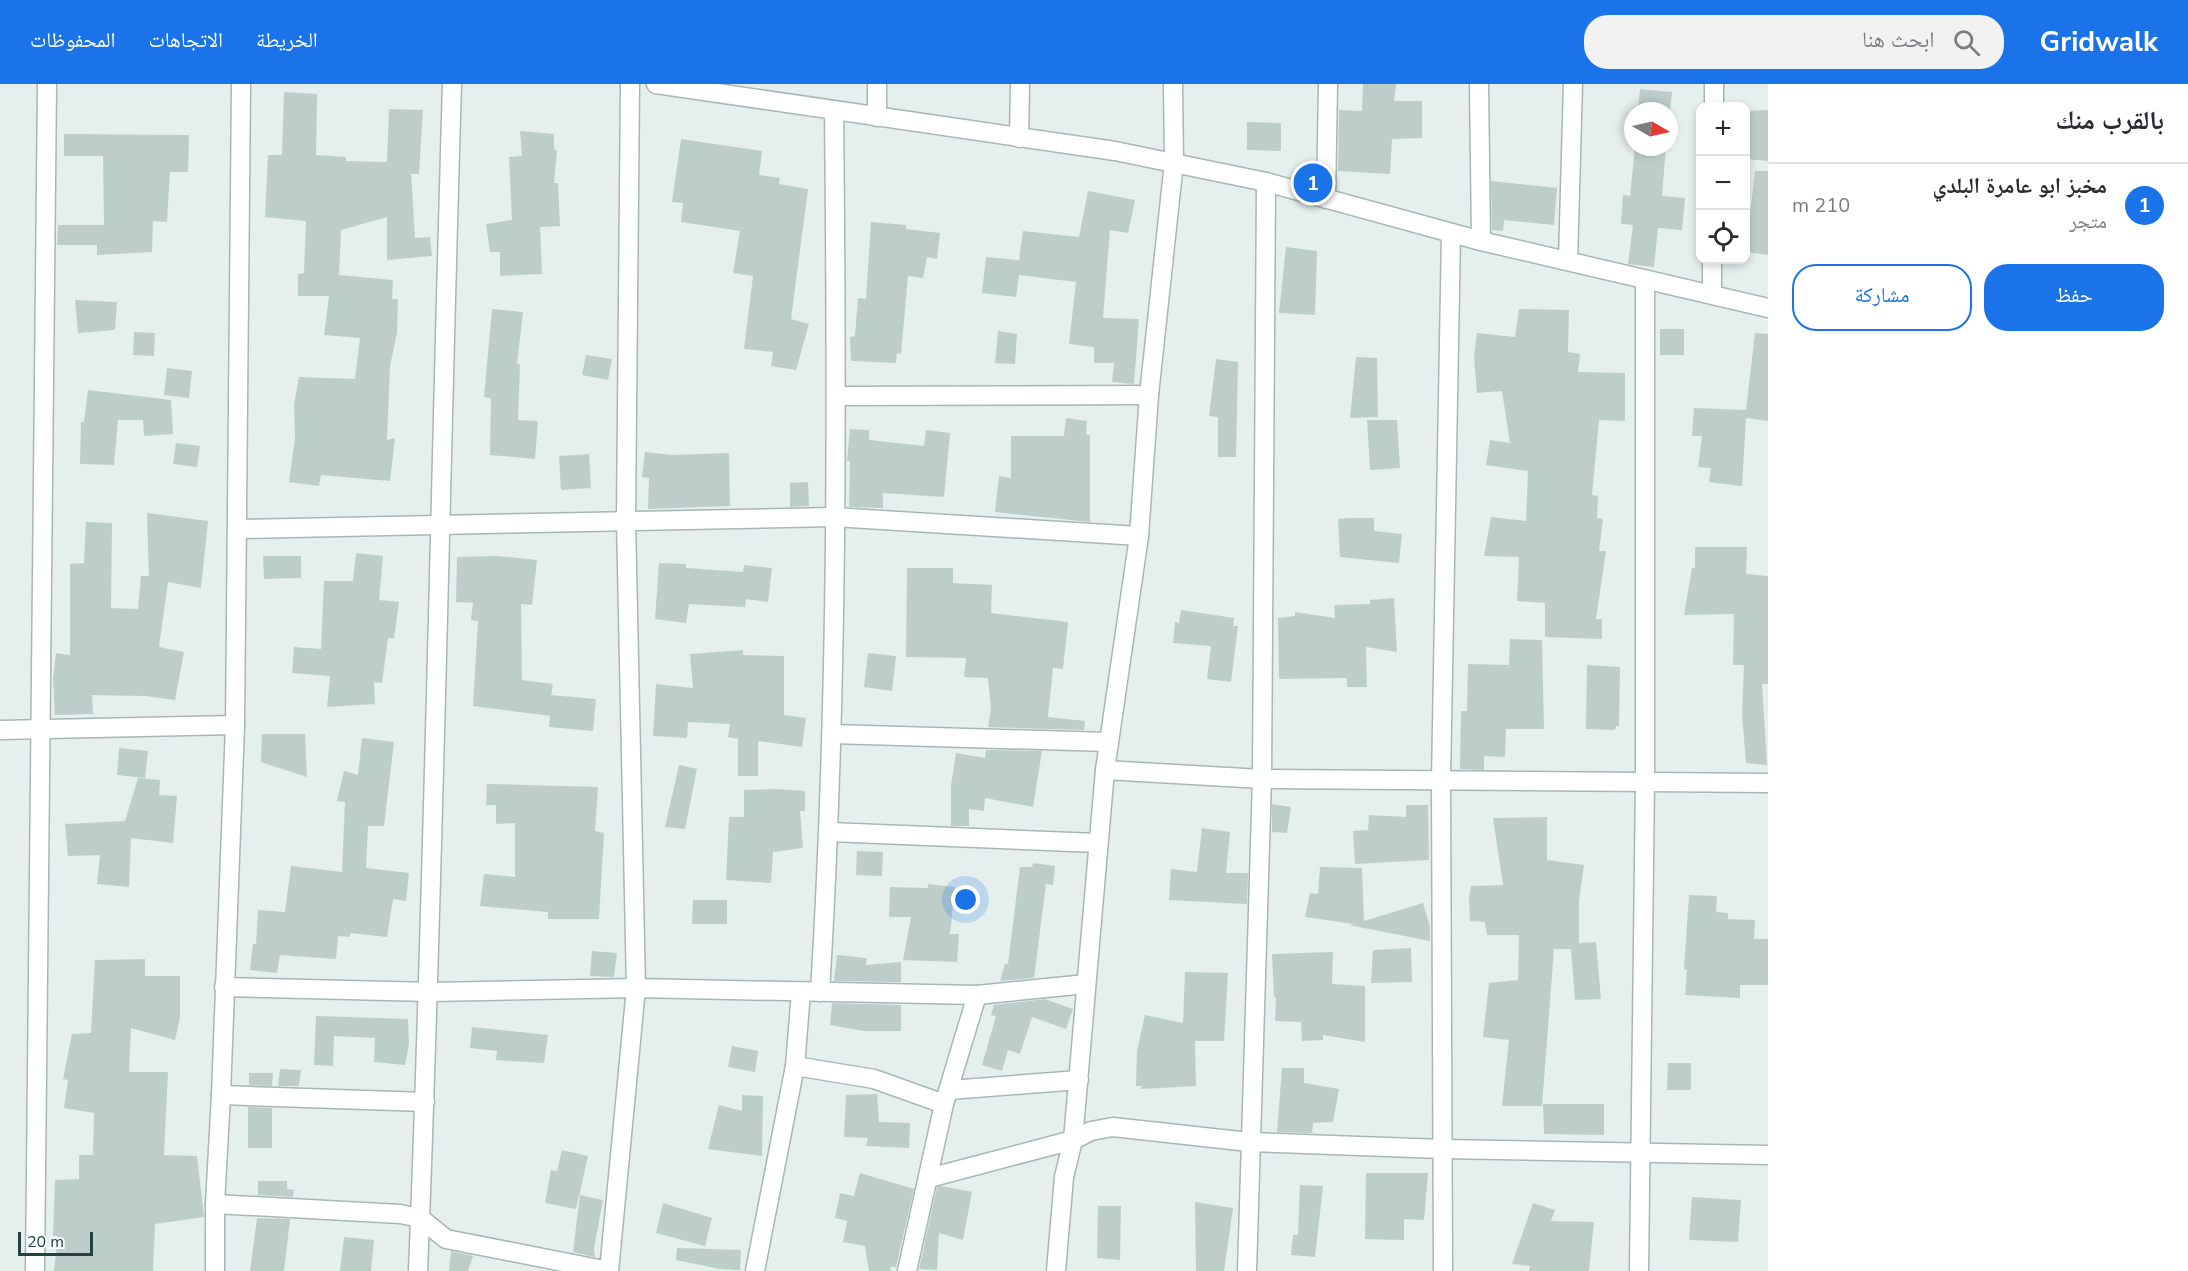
<!DOCTYPE html>
<html lang="ar">
<head>
<meta charset="utf-8">
<style>
  body { margin:0; font-family:"Nunito Sans","Noto Naskh Arabic",sans-serif; background:#f2f2f3; color:#2b2b33; direction:rtl }
  .controls { position:absolute; right:18px; top:18px; display:grid; overflow:hidden; border-radius:12px; box-shadow:0 3px 9px #0003 }
  .controls button { width:54px; height:54px; display:grid; place-items:center; padding:0; border:0; border-bottom:2px solid #e1e1e2; background:#fff; color:#2b2b33; font:30px sans-serif }
  .compass { position:absolute; left:1624px; top:18px; width:54px; height:54px; border-radius:50%; background:#fff; box-shadow:0 3px 9px #0003; rotate:99deg }
  .scale { position:absolute; left:18px; bottom:15px; width:75px; box-sizing:border-box; padding-left:6px; border:3px solid #214442; border-top:0; font-size:16px; line-height:21px; white-space:nowrap; color:#214442; -webkit-text-stroke:4px #f6fbfa; paint-order:stroke }
  .you { position:absolute; left:966px; top:816px; width:21px; height:21px; margin:-15px; border:4px solid #fff; border-radius:50%; background:#1a73e8; box-shadow:0 0 0 9px #1a73e833 }
  .badge { display:grid; place-items:center; width:39px; height:39px; border-radius:50%; background:#1a73e8; color:#fff; font-size:20px; font-weight:700 }
  .pin { position:absolute; translate:-50% -50%; border:3px solid #fff; box-shadow:0 2px 6px #0006 }
  .list { margin:0; padding:0; list-style:none }
  h2 { display:flex; justify-content:space-between; align-items:center; height:78px; margin:0; padding:0 24px; font-size:26px }
  h2 small { font-size:20px; font-weight:400; color:#7c7c81 }
  .list li { display:grid; grid-template-columns:39px 1fr auto; gap:18px; align-items:center; box-sizing:border-box; height:84px; padding:0 24px; border-top:2px solid #e1e1e2 }
  .list b { display:block; font-size:22px; white-space:nowrap }
  .list p { margin:0; font-size:20px; white-space:nowrap; color:#7c7c81 }
  .list em { font-size:20px; font-style:normal; color:#7c7c81 }
  .actions { display:flex; gap:12px; padding:18px 24px }
  .actions a { flex:1; padding:14px 0; border:2px solid #1a73e8; border-radius:24px; text-align:center; font-size:21px; color:#1a73e8 }
  .actions .main { background:#1a73e8; color:#fff }
  .icon { flex:none; width:33px; height:33px; fill:none; stroke:currentColor; stroke-width:2; stroke-linecap:round; stroke-linejoin:round }
  .map { position:relative; flex:none; width:1768px; height:1187px; overflow:hidden; direction:ltr }
  header { display:flex; align-items:center; gap:36px; box-sizing:border-box; height:84px; padding:0 30px; background:#1a73e8; color:#fff }
  header strong { font-size:28px }
  nav { display:flex; gap:33px; margin-inline-start:auto; font-size:21px }
  .search { width:420px; height:54px; background:#f2f2f3; display:flex; align-items:center; gap:15px; box-sizing:border-box; padding:0 21px; border-radius:24px; color:#7c7c81; font-size:22px }
  main { display:flex }
  aside { flex:1; background:#fff }
  .map>svg:first-child { display:block }
</style>
</head>
<body>
<header>
<strong>Gridwalk</strong>
<div class="search"><svg class="icon" aria-label="search" viewBox="0 0 24 24"><circle cx="10" cy="10" r="6"/><path d="M15 15l6 6"/></svg>ابحث هنا</div>
<nav><a>الخريطة</a><a>الاتجاهات</a><a>المحفوظات</a></nav>
</header>
<main>
<aside>
<h2>بالقرب منك<small></small></h2>
<ul class="list">
<li><span class="badge">1</span><div><b>مخبز ابو عامرة البلدي</b><p>متجر</p></div><em>210 m</em></li>
</ul>
<div class="actions"><a class="main">حفظ</a><a>مشاركة</a></div>
</aside>
<div class="map">
<svg width="1768" height="1187" viewBox="0 0 1768 1187">
  <rect width="100%" height="100%" fill="#e5efed"/>
  <g fill="#bdceca">
    <path d="M1363 0H1396L1394 17H1422V54L1392 55 1390 90 1338 87 1339 26 1362 27Z"/>
    <path d="M1640 5 1672 8 1669 36V27H1638Z"/>
    <path d="M284 8 317 10 316 71 346 73V77L387 78 389 25 423 26 419 90H411L415 154 430 153 432 172 387 176V133L341 146 339 191 393 196 392 215H398L397 249 390 282 387 356 395 354 390 397 321 391 319 402 289 398 295 354 294 320 299 293 355 295 360 254 324 251 329 212H298V190L304 189 306 137 265 133 268 71H282Z"/>
    <path d="M1768 26V77L1746 75V27Z"/>
    <path d="M1247 38 1281 39V67L1247 66Z"/>
    <path d="M520 47 554 50V66H557L554 99H558L560 142 540 143 542 190 500 192V168H490L486 140 512 136 509 73 522 72Z"/>
    <path d="M64 50 189 51 188 88H170L167 138 153 137 152 168 97 171V161H57L58 141H104L103 72H64Z"/>
    <path d="M681 55 762 67 759 91 780 94 779 100 808 105 791 235 809 240 796 286 771 282 773 268 744 265 753 192 733 189 740 147 681 138 683 119 672 118Z"/>
    <path d="M1635 63H1666L1662 112 1685 114 1682 146 1658 144 1654 183 1628 180 1633 141 1621 140 1623 111 1630 112Z"/>
    <path d="M1755 87H1768V171L1746 168Z"/>
    <path d="M1491 97 1557 104 1554 141 1504 136 1503 147 1492 146Z"/>
    <path d="M1088 107 1135 116 1128 149 1110 146 1103 234 1139 235 1134 300 1112 298 1114 279H1094V263L1069 260 1076 198 1019 191 1016 213 982 209 986 173 1019 176 1023 147 1079 153Z"/>
    <path d="M871 138 906 141V145L940 149 937 175 927 173 923 194 908 192 901 270 897 269 896 279 851 277 850 253 855 252 858 214 866 215Z"/>
    <path d="M1286 163 1317 167 1315 231 1279 229Z"/>
    <path d="M75 216 117 218 115 246 78 249Z"/>
    <path d="M492 225 523 228 517 280H520L518 336 538 337 535 375 490 371 491 314 484 313Z"/>
    <path d="M1519 225 1569 226 1568 268 1580 270 1578 288 1625 289V337L1599 336 1592 411 1598 412 1597 434 1603 435 1599 467H1606L1596 535H1602V555L1545 553V519L1517 517 1519 473 1484 472 1491 433 1526 437 1528 387 1486 381 1490 356 1510 359 1502 307 1477 309 1474 273 1477 249 1515 253Z"/>
    <rect x="1660" y="245" width="24" height="26"/>
    <path d="M998 247 1017 250 1015 280 995 279Z"/>
    <path d="M134 248 155 249 154 272 133 271Z"/>
    <path d="M1755 249 1768 250V337L1746 334 1742 402 1709 398 1711 384 1698 383 1702 352H1692L1694 324 1746 326Z"/>
    <path d="M586 271 612 275 608 296 582 291Z"/>
    <path d="M1356 273 1377 274 1378 333 1350 334Z"/>
    <path d="M1216 275 1238 278 1236 373H1218V333L1209 332Z"/>
    <path d="M167 284 192 287 189 314 164 311Z"/>
    <path d="M88 306 171 316 173 350 144 352 143 336H118L114 381 80 380 81 338H84Z"/>
    <path d="M1066 334 1087 337 1086 351H1090V438L995 428 999 392 1011 394V352H1064Z"/>
    <path d="M1367 336H1397L1400 384 1370 386Z"/>
    <path d="M850 345 869 346V356L924 362 926 346 950 349 944 413 883 409V424L849 423 850 377H847Z"/>
    <path d="M176 359 200 362 197 383 173 380Z"/>
    <path d="M645 368 672 371 729 369 730 422 648 425 649 394 642 393Z"/>
    <path d="M589 370 591 404 561 406 559 372Z"/>
    <path d="M808 398 809 422 790 423V399Z"/>
    <path d="M147 429 208 437 201 504 168 498 159 563 184 568 175 616 145 612 92 611 93 630 55 631 53 595 56 569 70 571V480L84 479 86 438 112 439 111 524 138 525 141 492H149Z"/>
    <path d="M1350 434H1374V447L1402 450 1399 479 1340 473 1338 435Z"/>
    <path d="M1695 463H1747L1746 490 1768 492V600H1762L1767 681 1746 679 1742 630 1744 581H1733L1734 530 1684 531 1692 484H1695Z"/>
    <path d="M356 469 383 472 379 516 399 518 394 554H388L382 599 374 598 375 620 327 623 330 592 292 589 294 563 321 565 324 497H353Z"/>
    <path d="M263 472H301V494L264 495Z"/>
    <path d="M497 472 537 476 532 521 521 520 522 596 553 600 551 611 596 615 593 647 549 643 550 632 473 622 478 537 471 536 473 519 456 518 457 473Z"/>
    <path d="M659 479 686 480V484L743 488 744 481 772 484 768 518 746 515 745 523 689 520 686 539 655 535Z"/>
    <path d="M907 484H953V499L992 501 991 529 1068 538 1063 585 1053 584 1048 633 1085 637 1084 646 988 643 991 625 988 594 964 593 966 574 906 573Z"/>
    <path d="M1394 514 1397 568 1366 563 1367 603H1347V594L1279 595 1278 534 1295 532V528L1335 534 1334 521 1370 520V516Z"/>
    <path d="M1181 526 1234 534 1233 542H1238L1231 598 1207 595 1211 562 1173 559 1175 538 1179 539Z"/>
    <path d="M1510 555 1542 556 1544 645H1506L1505 673 1484 672V686L1460 685 1461 627H1467L1468 580 1509 581Z"/>
    <path d="M743 566V571L784 572V631L806 634 802 663 758 657V692H738V655L728 653 730 640 688 638 687 654 653 652 656 600 693 604 690 570Z"/>
    <path d="M868 569 896 572 892 607 864 603Z"/>
    <path d="M1587 581 1620 583 1619 642H1616L1615 646 1586 645Z"/>
    <path d="M262 650H305L307 693 261 678Z"/>
    <path d="M362 654 394 658 384 742H368L366 784 409 789 406 817 393 815 387 853 350 849V853L338 852 336 875 280 871 277 889 250 886 253 860H256L258 826 285 828 291 782 342 788 345 718 337 717 344 687 358 691Z"/>
    <path d="M119 664 148 667 145 694 117 691Z"/>
    <path d="M986 666 1042 667 1033 723 985 714 984 727 969 725V742H951V702L956 669 985 674Z"/>
    <path d="M679 681 697 685 685 745 665 743Z"/>
    <path d="M138 694 160 696 159 711 177 712 173 759 131 754 129 803 97 800 100 771 68 772 65 740 125 737Z"/>
    <path d="M487 700 598 703 595 747 604 749 599 835H548V828L480 822 484 790 515 793V739L496 740V721H486Z"/>
    <path d="M776 705 805 707V727H800L803 764 773 768 771 799 726 796 729 733H744V706Z"/>
    <path d="M1272 720 1291 723 1287 749 1272 748Z"/>
    <path d="M1406 721H1428L1429 776 1355 780 1353 747 1368 746 1369 731 1406 733Z"/>
    <path d="M1547 733V776L1584 781 1579 816V859L1596 858 1601 915 1575 916 1571 865H1554L1542 1022H1502L1509 956 1483 953 1489 899 1518 896 1519 851H1487L1485 838 1470 837 1469 813 1471 802 1503 801 1493 734Z"/>
    <path d="M1202 744 1230 748 1226 789H1248L1247 820 1169 816 1171 785 1197 788Z"/>
    <path d="M857 767 883 768 882 792 856 791Z"/>
    <path d="M1033 779 1055 782 1053 801 1046 800 1034 894 1000 897 1005 880H1008L1020 783H1032Z"/>
    <path d="M1320 783 1362 784 1364 837 1423 819 1430 843V857L1349 841 1354 840 1305 833 1310 809 1318 810Z"/>
    <path d="M928 800 955 803 950 850H959L957 878 903 876 911 833H889L890 803 928 804Z"/>
    <path d="M1689 811 1717 812 1716 828 1728 829V835L1755 836 1754 855H1768V901H1740V914L1685 911 1687 886 1684 885Z"/>
    <path d="M693 816H727V840H692Z"/>
    <path d="M1411 864 1412 898 1371 899 1373 866Z"/>
    <path d="M592 867 617 869 614 893 590 892Z"/>
    <path d="M1333 868 1332 900 1365 902V958L1323 951V956L1302 957 1301 938 1275 937 1276 913H1274L1272 870Z"/>
    <path d="M837 871 867 874 866 881 901 878V898L834 897Z"/>
    <path d="M145 875V892H180V933L175 956 131 944 129 988H168L164 1071 197 1072 204 1133 155 1140 153 1187H54L58 1152H53L55 1096 79 1095V1071H93L94 1029 64 1024 68 996 63 995 72 950 91 949 95 876Z"/>
    <path d="M1185 888 1228 889 1224 957H1195L1196 1002 1141 1005 1142 1002H1136L1137 967 1145 931 1183 939Z"/>
    <path d="M1045 915 1073 925 1066 945 1032 933 1020 970 1008 966 1002 987 982 981 996 932 991 931 994 921Z"/>
    <path d="M832 919 901 921V947H864L830 941Z"/>
    <path d="M316 932 408 935 409 960 405 981 374 978 375 954 334 952 333 982 314 981Z"/>
    <path d="M472 943 548 951 544 979 496 976 497 967 470 964Z"/>
    <path d="M732 962 758 967 755 988 728 983Z"/>
    <path d="M1668 979H1691V1006H1667Z"/>
    <path d="M1282 984H1304V999L1339 1005 1333 1038 1313 1039 1312 1049 1277 1048Z"/>
    <path d="M280 985 301 986 299 1002H278Z"/>
    <path d="M249 989H273L272 1002 249 1001Z"/>
    <path d="M877 1010 879 1038 910 1039 909 1064 866 1062 868 1054 844 1053 846 1011Z"/>
    <path d="M742 1011 763 1012 762 1072 708 1065 719 1021 742 1027Z"/>
    <path d="M1543 1020H1604V1051L1544 1050Z"/>
    <path d="M248 1023 272 1024V1064H248Z"/>
    <path d="M562 1066 588 1072 576 1125 545 1119 551 1086 557 1087Z"/>
    <path d="M860 1089 914 1105 896 1183H890L891 1187H869L865 1162 843 1158 847 1137 835 1134 840 1109 854 1112Z"/>
    <path d="M1366 1089H1428L1424 1136 1404 1135V1156L1365 1155Z"/>
    <path d="M258 1097H287V1105L294 1106 293 1113 258 1111Z"/>
    <path d="M1300 1101 1323 1102 1315 1173 1291 1171 1293 1151H1298Z"/>
    <path d="M942 1102 972 1108 963 1156 939 1149 937 1186 919 1185 937 1103Z"/>
    <path d="M580 1111 603 1116 594 1164 595 1173 573 1168Z"/>
    <path d="M1692 1113 1741 1116 1738 1158 1689 1156Z"/>
    <path d="M1195 1118 1233 1124 1224 1187H1196Z"/>
    <path d="M663 1119 712 1134 705 1162 656 1149Z"/>
    <path d="M1533 1119 1555 1126 1551 1137 1594 1138 1589 1187H1529L1530 1182 1512 1180Z"/>
    <path d="M1098 1122H1121L1120 1176 1097 1174Z"/>
    <path d="M257 1134 290 1135 284 1187H250Z"/>
    <path d="M344 1153 374 1156 371 1187H340Z"/>
    <path d="M677 1164 741 1166 740 1186 720 1185 676 1176Z"/>
    <path d="M451 1167 473 1172 468 1187H449Z"/>
  </g>
  <g fill="none" stroke-linecap="round" stroke-linejoin="round">
    <g stroke="#a6b8b6" stroke-width="21">
      <g id="minor">
        <path d="M656 0 1115 67 1266 98 1481 157 1768 224"/>
        <path d="M1479 0 1481 157"/>
        <path d="M1714 22V0"/>
        <path d="M877 33V0"/>
        <path d="M1019 54 1020 0"/>
        <path d="M1326 115 1328 0"/>
        <path d="M1568 176 1573 0"/>
        <path d="M1712 209V176"/>
        <path d="M837 312 1149 311"/>
        <path d="M238 445 834 433 1139 452"/>
        <path d="M0 646 235 641"/>
        <path d="M832 650 1108 658"/>
        <path d="M1105 686 1262 695 1768 699"/>
        <path d="M830 748 1098 759"/>
        <path d="M224 903 430 908 636 904 977 911 1086 900"/>
        <path d="M820 908C838 614 837 320 834 26"/>
        <path d="M795 982 874 995 944 1020"/>
        <path d="M950 1006 1079 996"/>
        <path d="M221 1011 425 1018"/>
        <path d="M929 1094 1073 1056 1091 1047 1113 1043 1249 1058 1442 1065 1768 1071"/>
        <path d="M215 1120 400 1130 420 1134 446 1155 609 1187 636 904 626 436 630 0"/>
        <path d="M35 1187 47 0"/>
        <path d="M215 1187V1120L221 1011 235 641 241 0"/>
        <path d="M418 1187C434 791 440 396 452 0"/>
        <path d="M755 1187 795 982 801 908"/>
        <path d="M907 1187 944 1020 977 911"/>
        <path d="M1056 1187 1064 1093 1073 1056 1105 686 1139 452 1149 311 1174 78 1173 0"/>
        <path d="M1247 1187 1262 695 1266 98"/>
        <path d="M1443 1187 1441 696 1451 150"/>
        <path d="M1639 1187 1645 696V196"/>
      </g>
    </g>
    <use href="#minor" stroke="#fff" stroke-width="18"/>
  </g>
</svg>
<div class="controls">
<button>+</button>
<button>−</button>
<button><svg class="icon" aria-label="locate" viewBox="0 0 24 24"><circle cx="12" cy="12" r="6"/><path d="M12 2v4M12 18v4M2 12h4M18 12h4"/></svg></button>
</div>
<svg class="compass" viewBox="-18 -18 36 36"><path d="M0-13l5 13h-10z" fill="#e53935"/><path d="M0 13l5-13h-10z" fill="#7c7c81"/></svg>
<div class="scale">20 m</div>
<div class="you"></div>
<div class="pin badge" style="left:1313px;top:99px">1</div>
</div>
</main>
</body>
</html>
